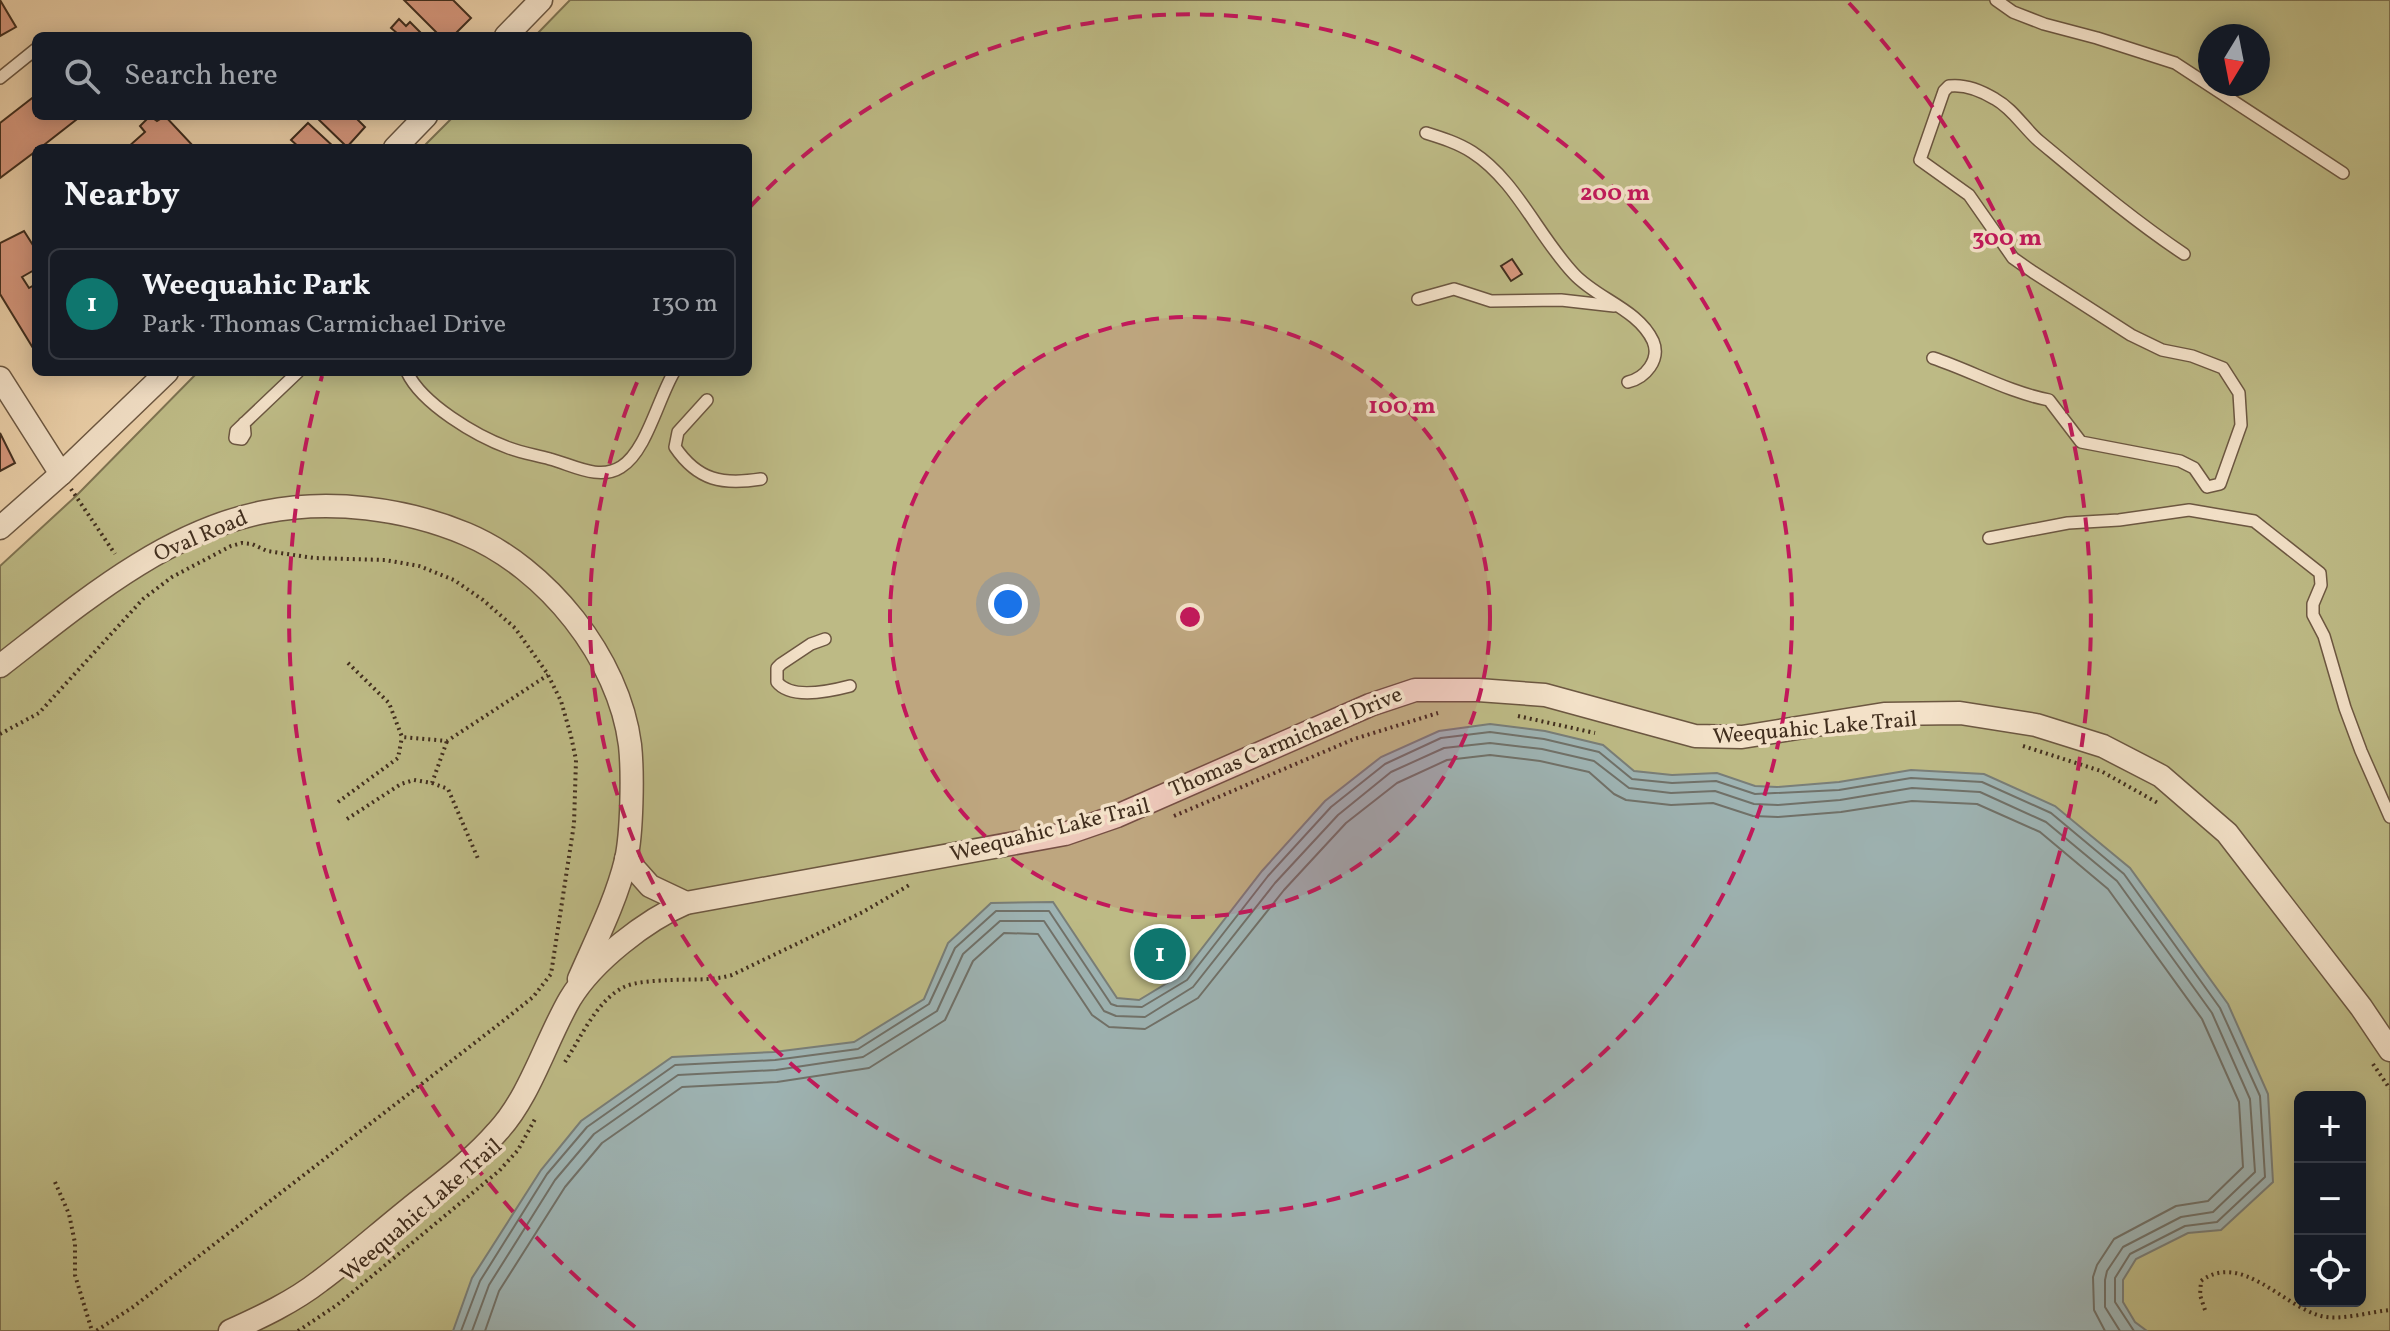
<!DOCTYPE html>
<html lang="en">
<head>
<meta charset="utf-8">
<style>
  body { margin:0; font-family:Vollkorn,serif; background:#20242c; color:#f1f3f6 }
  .controls { position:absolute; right:24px; bottom:24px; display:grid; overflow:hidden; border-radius:12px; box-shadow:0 4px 20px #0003 }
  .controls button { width:72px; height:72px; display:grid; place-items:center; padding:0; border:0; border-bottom:2px solid #363941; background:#171b24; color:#f1f3f6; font:40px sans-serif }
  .compass { position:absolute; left:2198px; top:24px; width:72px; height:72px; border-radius:50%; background:#171b24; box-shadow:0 4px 20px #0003; rotate:190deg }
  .you { position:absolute; left:1008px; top:604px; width:28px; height:28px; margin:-20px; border:6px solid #fff; border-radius:50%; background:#1a73e8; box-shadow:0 0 0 12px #1a73e833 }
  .badge { display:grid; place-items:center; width:52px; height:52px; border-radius:50%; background:#0f766e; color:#fff; font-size:26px; font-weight:700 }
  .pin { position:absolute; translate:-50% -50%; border:4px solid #fff; box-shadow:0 2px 8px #0006 }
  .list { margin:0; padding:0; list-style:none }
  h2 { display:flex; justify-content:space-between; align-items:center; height:104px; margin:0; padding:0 32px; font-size:34px }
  h2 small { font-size:26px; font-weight:400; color:#9ea1a6 }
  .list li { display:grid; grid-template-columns:52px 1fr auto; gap:24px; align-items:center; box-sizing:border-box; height:112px; margin:0 16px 16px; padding:0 16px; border:2px solid #363941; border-radius:12px }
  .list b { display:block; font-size:30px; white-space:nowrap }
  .list p { margin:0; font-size:26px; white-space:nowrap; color:#9ea1a6 }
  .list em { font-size:26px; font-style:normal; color:#9ea1a6 }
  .icon { flex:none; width:44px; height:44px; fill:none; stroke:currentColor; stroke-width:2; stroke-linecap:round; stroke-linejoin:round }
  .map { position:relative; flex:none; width:2390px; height:1331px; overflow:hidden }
  .search { position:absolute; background:#171b24; box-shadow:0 4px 20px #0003; left:32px; top:32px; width:720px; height:88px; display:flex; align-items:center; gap:20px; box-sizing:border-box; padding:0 28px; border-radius:12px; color:#9ea1a6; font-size:30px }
  .panel { position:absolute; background:#171b24; box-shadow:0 4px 20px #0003; left:32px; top:144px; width:720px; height:232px; border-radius:12px }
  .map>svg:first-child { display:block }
</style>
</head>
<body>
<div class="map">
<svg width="2390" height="1331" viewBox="0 0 2390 1331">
  <rect width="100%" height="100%" fill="#ecd1aa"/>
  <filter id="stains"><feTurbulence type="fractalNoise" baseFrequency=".0025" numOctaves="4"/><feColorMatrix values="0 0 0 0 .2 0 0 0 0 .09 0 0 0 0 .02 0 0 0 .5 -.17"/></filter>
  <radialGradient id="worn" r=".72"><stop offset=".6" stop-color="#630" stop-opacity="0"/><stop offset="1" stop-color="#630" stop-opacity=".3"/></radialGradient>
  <path fill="#bdba85" stroke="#7f7452" stroke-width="2" fill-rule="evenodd" d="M570 0H2390V1331H0V566L76 496 198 372H748V148H422L454 116H748V36H535ZM2210 36H2258V84H2210ZM2300 1097H2360V1301H2300Z"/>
  <path fill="#9eb4b4" stroke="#797e78" stroke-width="2" d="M1490 724 1545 731 1603 745 1634 771 1672 775 1717 773 1755 786 1777 787 1839 782 1911 770 1984 774 2055 806 2130 868 2228 1004 2268 1094 2273 1182 2221 1230 2188 1233 2136 1259 2123 1280V1302L2135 1322 2147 1331H453L472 1278 541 1170 581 1121 672 1057 774 1052 854 1042 924 999 948 943 991 903 1053 902 1117 998 1139 1000 1182 974 1262 871 1325 801 1381 757 1439 731Z"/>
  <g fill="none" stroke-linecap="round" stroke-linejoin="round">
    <g stroke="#707169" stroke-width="2">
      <path d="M461 1331 480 1281 547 1174 587 1127 675 1065 775 1060 858 1049 929 1004 955 948 996 911H1049L1111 1004 1117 1006 1142 1007 1187 980 1268 876 1331 807 1385 764 1441 738 1490 732 1544 739 1599 752 1632 779 1672 783 1716 781 1755 794 1839 790 1911 778 1982 782 2051 813 2124 874 2220 1008 2260 1096 2265 1177 2217 1222 2185 1226 2130 1254 2115 1278V1302L2134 1331"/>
      <path d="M472 1331 489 1285 555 1180 594 1134 678 1075 776 1070 863 1057 937 1011 963 954 1000 921H1044L1104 1011 1116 1016 1145 1017 1193 987 1275 883 1338 815 1391 772 1444 748 1490 743 1542 749 1594 761 1629 788 1671 793 1715 791 1754 804 1778 805 1840 800 1912 788 1980 792 2046 822 2117 881 2212 1013 2250 1099 2255 1172 2213 1212 2181 1217 2123 1247 2107 1271 2105 1280V1307L2120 1331"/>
      <path d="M485 1331 499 1291 565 1187 602 1143 682 1087 777 1082 869 1068 945 1020 973 961 1004 933 1038 934 1092 1015 1109 1027 1145 1029 1198 998 1284 890 1346 823 1397 783 1447 760 1490 755 1540 761 1589 772 1614 794 1626 800 1671 805 1713 803 1753 816 1778 817 1841 812 1912 801 1977 804 2040 832 2108 889 2202 1019 2239 1102 2243 1167 2208 1201 2176 1206 2114 1239 2097 1265 2093 1277 2094 1310 2105 1331"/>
    </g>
  </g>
  <g fill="#d7987e" stroke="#412e1e" stroke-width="2">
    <path d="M0 0 16 27 0 36Z"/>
    <path d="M404 0H453L471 18 453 36H440Z"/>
    <path d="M399 19 406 26 410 22 424 36 398 34 391 28Z"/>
    <path d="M36 95V116H81L40 148H36V151L0 178V123Z"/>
    <path d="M150 116 157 121 165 116 195 148H127L145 132 140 126Z"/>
    <path d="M315 116H354L365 127 347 147Z"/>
    <path d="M308 123 335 148H300L291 140Z"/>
    <path d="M24 231 36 250V269L22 277 29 288 36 284V353L0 294V243Z"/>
    <path d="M1512 259 1522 274 1511 281 1501 266Z"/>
    <path d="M0 433 15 463 0 471Z"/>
  </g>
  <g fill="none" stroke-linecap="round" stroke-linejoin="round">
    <g stroke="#6c5741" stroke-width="14">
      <g id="lane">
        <path d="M1996 0 2013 12 2044 24 2097 38 2175 63 2343 173"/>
        <path d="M0 78 36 49"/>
        <path d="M1426 133C1442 138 1458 143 1472 152 1516 180 1538 236 1574 274 1597 299 1638 309 1653 341 1661 360 1645 378 1628 382"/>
        <path d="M1418 299 1454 289 1491 301 1561 300 1614 306"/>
        <path d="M1933 358C1972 371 2008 392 2049 400L2081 442 2180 461 2194 468 2207 487 2220 484 2241 425 2239 393 2223 368 2192 356 2162 350 2131 335 2033 272 2013 258 1969 195 1920 160 1944 91 1949 86C1965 84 1982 91 1995 99 2013 109 2024 128 2039 141 2086 180 2133 220 2184 254"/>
        <path d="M407 372C422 404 476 436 509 448 522 453 536 455 550 459 573 465 599 481 621 467 646 452 658 399 674 372"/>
        <path d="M707 400 678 432 675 447C698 481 723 485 761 479"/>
        <path d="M244 423 245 434 242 439 235 438 236 431 298 372"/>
        <path d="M1989 538 2068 523 2119 520 2189 510 2254 521 2320 573 2321 585 2313 604V615L2324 636 2345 708 2361 751 2390 817"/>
        <path d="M825 639 811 644 781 664 777 668V682C791 700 831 691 850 686"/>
      </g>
    </g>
    <g stroke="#6c5741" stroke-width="25">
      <g id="street">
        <path d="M506 36 541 0"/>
        <path d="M395 148 426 116"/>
        <path d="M0 378 61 474"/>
        <path d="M0 528 61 474 167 372"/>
        <path d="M0 666C79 605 163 532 264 512 330 499 404 508 466 534 547 568 619 658 630 745 633 773 632 833 626 860 616 901 596 940 579 979"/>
        <path d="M626 859 650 886 686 903"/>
        <path d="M230 1331C261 1317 293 1302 320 1281 351 1258 380 1232 410 1208 440 1184 472 1161 497 1132 530 1097 546 1040 570 999 593 961 646 920 686 903L1065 834 1117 816 1370 705 1415 690H1478L1545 695 1695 736 1742 737 1884 714 1960 713 2036 725 2103 746 2161 776 2227 833 2361 1007 2390 1050"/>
      </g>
    </g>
    <g stroke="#412e1e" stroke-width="4" stroke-dasharray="2 4" stroke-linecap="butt">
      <path d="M71 489 115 554"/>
      <path d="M348 663 389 703 402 737 447 741 548 675"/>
      <path d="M1518 716 1595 733"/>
      <path d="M0 734 39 713 143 599 172 577 231 546 242 543 252 544 267 551 314 558 385 560 419 566 454 580 483 600 515 628 547 673 561 701 571 736 576 760 574 824 551 974 533 997 503 1021 133 1307 96 1331"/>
      <path d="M2023 746 2101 771 2158 803"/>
      <path d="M432 783 448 789 479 861"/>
      <path d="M338 802 398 758 402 737"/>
      <path d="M1174 816 1354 739 1438 713"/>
      <path d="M347 819 401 784 414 780 432 783 447 741"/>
      <path d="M565 1062C580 1039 596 1002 622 988 635 981 656 981 670 980 692 979 711 981 732 975L863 912 911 884"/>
      <path d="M2373 1064 2390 1089"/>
      <path d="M55 1182 69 1214 75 1243V1275L92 1331"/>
      <path d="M2205 1310 2200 1295 2201 1281C2241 1251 2283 1306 2321 1316 2342 1321 2368 1312 2390 1310"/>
      <path d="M298 1331 337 1305 499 1171 518 1150 535 1119"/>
    </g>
    <use href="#lane" stroke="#f3e1c8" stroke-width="11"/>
    <use href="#street" stroke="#f3e1c8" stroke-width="22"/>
  </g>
  <circle cx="1190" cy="617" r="300" fill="#c2185b" fill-opacity=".12"/>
  <g fill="none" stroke="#c2185b" stroke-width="4" stroke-dasharray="14 10">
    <circle cx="1190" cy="617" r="300"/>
    <path d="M750 207A601 601 0 1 1 641 373"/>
    <path d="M635 1327A901 901 0 0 1 322 376M1849 3A901 901 0 0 1 1745 1327"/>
  </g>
  <g text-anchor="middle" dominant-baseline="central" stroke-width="7" stroke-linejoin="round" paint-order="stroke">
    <g font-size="22" fill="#412e1e" stroke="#f3e1c8">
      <text transform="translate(201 537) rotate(-23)">Oval Road</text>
      <text transform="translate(1815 729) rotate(-5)">Weequahic Lake Trail</text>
      <text transform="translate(1286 743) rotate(-23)">Thomas Carmichael Drive</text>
      <text transform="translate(1050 831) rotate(-14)">Weequahic Lake Trail</text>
      <text transform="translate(422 1211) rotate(-41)">Weequahic Lake Trail</text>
    </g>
  </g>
  <circle cx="1190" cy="617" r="12" fill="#c2185b" stroke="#f3e1c8" stroke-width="4"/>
  <g font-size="24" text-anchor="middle" font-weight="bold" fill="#c2185b" stroke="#f3e1c8" stroke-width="7" stroke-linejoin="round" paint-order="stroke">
    <text x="1615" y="200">200 m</text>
    <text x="2007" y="245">300 m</text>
    <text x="1402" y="413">100 m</text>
  </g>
  <rect width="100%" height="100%" filter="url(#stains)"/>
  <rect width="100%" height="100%" fill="url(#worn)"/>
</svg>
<div class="controls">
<button>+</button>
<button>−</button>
<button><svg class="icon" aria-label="locate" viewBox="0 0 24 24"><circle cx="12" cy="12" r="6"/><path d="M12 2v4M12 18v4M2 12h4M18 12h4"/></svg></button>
</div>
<svg class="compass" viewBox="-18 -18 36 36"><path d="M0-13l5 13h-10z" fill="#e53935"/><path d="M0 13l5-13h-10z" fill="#9ea1a6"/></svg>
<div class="you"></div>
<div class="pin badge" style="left:1160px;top:954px">1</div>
<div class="search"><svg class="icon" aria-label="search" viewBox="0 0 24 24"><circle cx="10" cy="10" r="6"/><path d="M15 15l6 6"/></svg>Search here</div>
<section class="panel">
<h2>Nearby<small></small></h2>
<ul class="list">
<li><span class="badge">1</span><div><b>Weequahic Park</b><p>Park · Thomas Carmichael Drive</p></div><em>130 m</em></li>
</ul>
</section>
</div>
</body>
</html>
